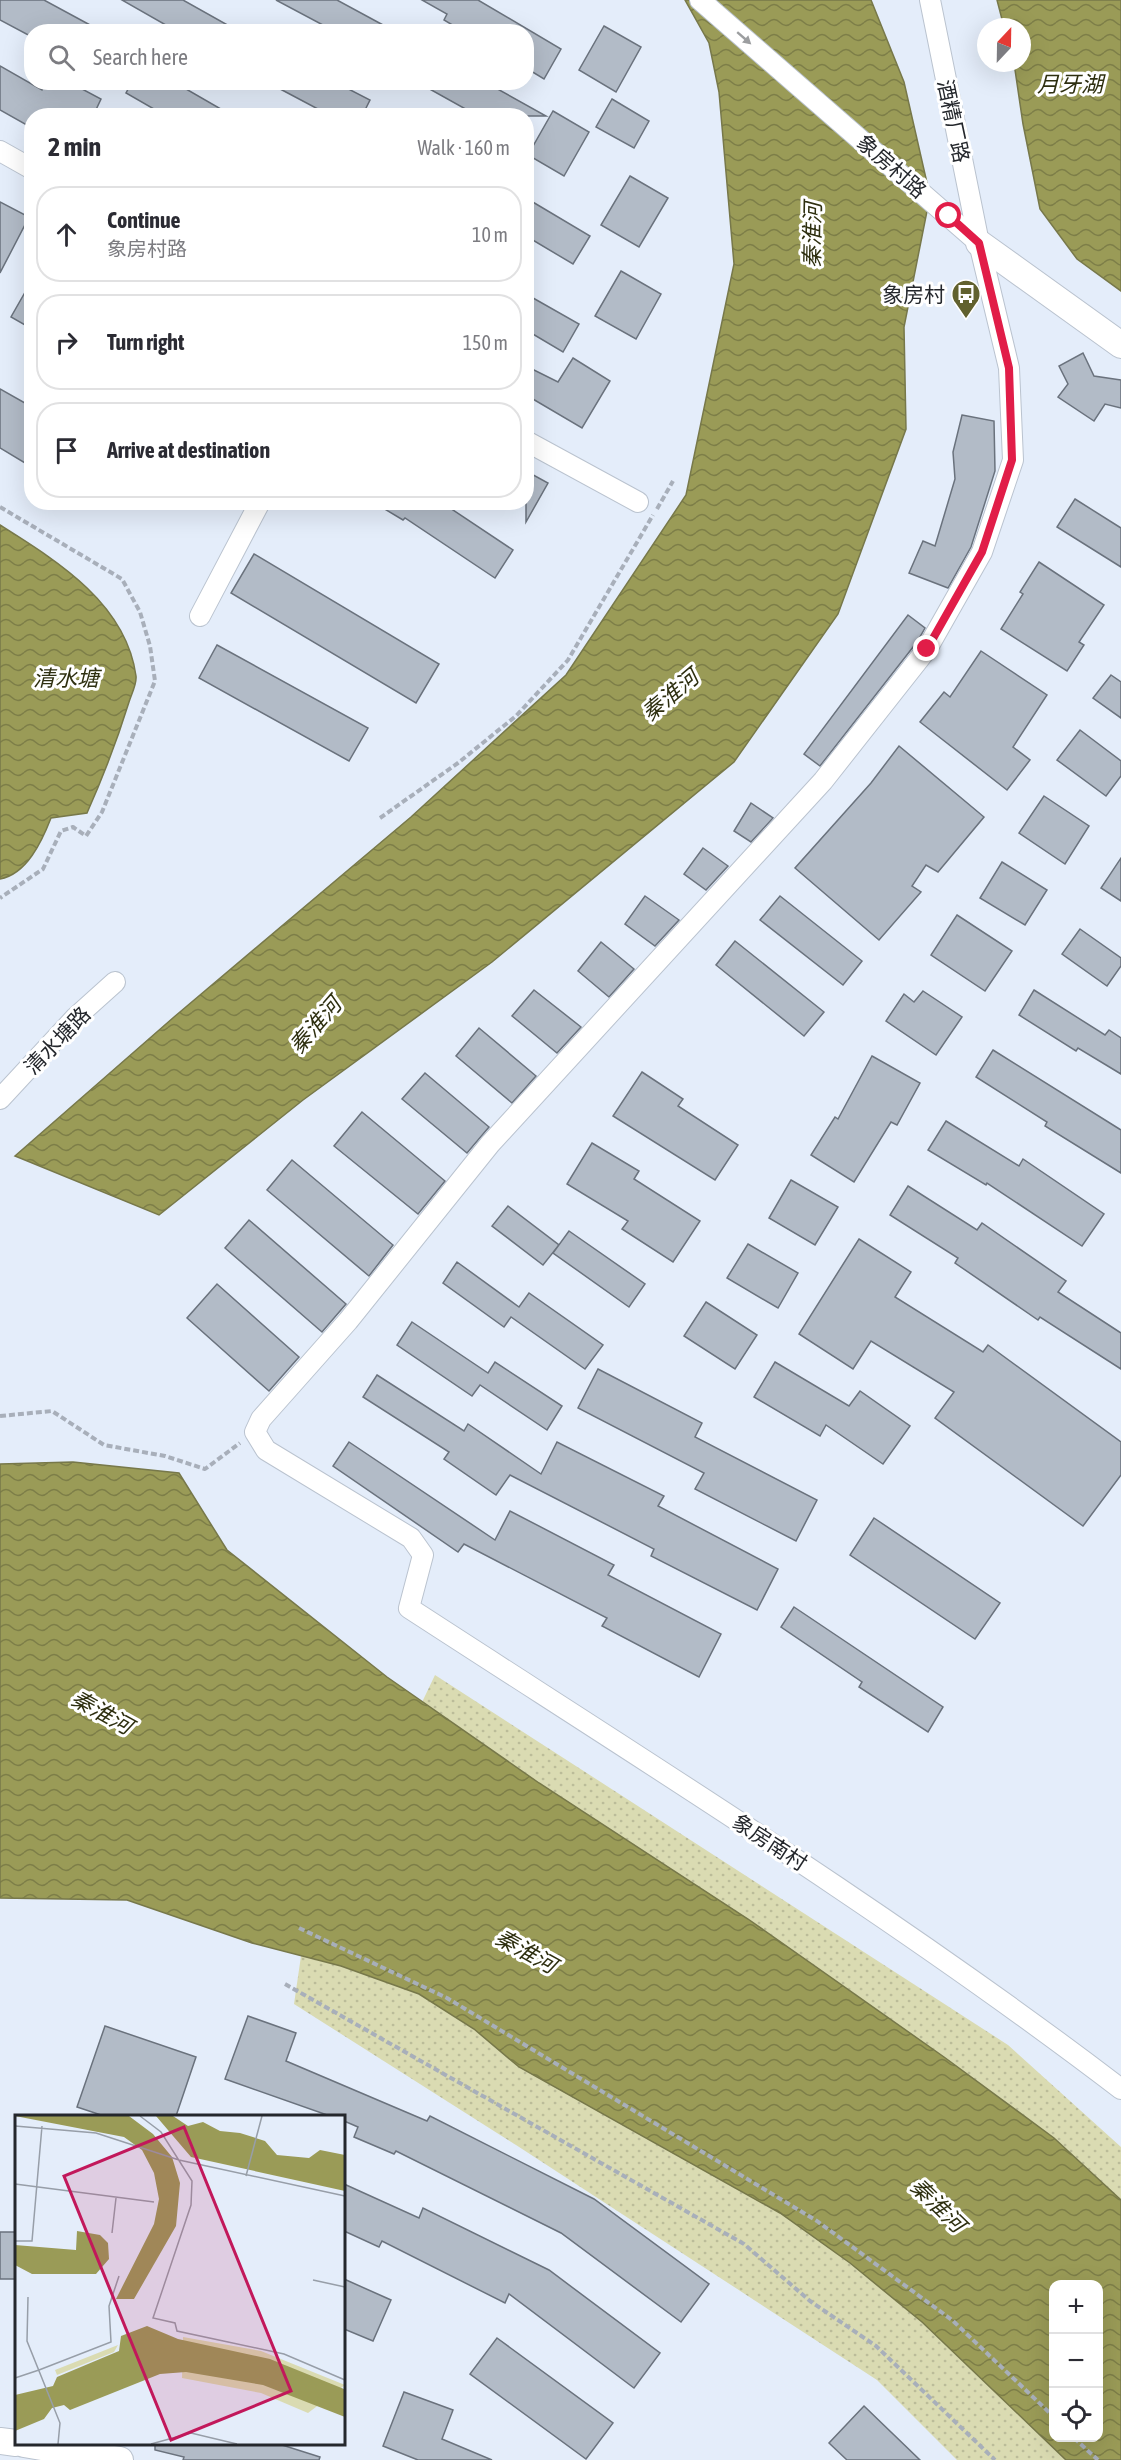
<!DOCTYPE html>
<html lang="en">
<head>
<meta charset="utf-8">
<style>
  body { margin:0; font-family:"Asap Condensed","Noto Sans SC",sans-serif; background:#f2f2f3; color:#2b2b33 }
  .controls { position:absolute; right:18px; bottom:18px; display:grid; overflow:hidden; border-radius:12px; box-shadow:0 6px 24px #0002 }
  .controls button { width:54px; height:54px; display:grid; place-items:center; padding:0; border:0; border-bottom:2px solid #e1e1e2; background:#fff; color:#2b2b33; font:30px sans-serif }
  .compass { position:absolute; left:977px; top:18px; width:54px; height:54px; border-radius:50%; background:#fff; box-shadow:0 6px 24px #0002; rotate:22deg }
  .stop { position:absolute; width:18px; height:18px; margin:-14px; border:4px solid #e11d48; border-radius:50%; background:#fff }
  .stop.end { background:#e11d48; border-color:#fff; box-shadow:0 2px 6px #0008 }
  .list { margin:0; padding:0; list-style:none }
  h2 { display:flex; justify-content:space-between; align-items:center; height:78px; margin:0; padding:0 24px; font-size:26px }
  h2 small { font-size:20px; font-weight:400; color:#7c7c81 }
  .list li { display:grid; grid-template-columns:39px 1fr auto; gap:18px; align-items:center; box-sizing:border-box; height:96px; margin:0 12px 12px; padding:0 12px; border:2px solid #e1e1e2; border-radius:24px }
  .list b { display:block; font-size:22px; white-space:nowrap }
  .list p { margin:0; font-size:20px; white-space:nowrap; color:#7c7c81 }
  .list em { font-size:20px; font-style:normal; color:#7c7c81 }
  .icon { flex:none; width:33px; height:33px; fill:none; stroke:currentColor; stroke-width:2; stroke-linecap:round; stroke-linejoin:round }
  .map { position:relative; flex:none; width:1121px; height:2460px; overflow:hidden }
  .search { position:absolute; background:#fff; box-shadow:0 6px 24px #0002; left:24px; top:24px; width:510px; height:66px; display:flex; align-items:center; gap:15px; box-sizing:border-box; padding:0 21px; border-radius:24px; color:#7c7c81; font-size:22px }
  .panel { position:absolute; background:#fff; box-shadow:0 6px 24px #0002; left:24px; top:108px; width:510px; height:402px; border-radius:24px }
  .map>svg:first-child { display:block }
</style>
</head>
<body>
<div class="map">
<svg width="1121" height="2460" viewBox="0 0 1121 2460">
  <defs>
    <pattern id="park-dots" width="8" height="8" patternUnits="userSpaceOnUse" patternTransform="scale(1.5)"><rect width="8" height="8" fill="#dadbb2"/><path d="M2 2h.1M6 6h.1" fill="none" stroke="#bbbc99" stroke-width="1.8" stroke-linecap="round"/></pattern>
    <pattern id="water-waves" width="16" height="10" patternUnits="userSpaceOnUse" patternTransform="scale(1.5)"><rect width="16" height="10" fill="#9a9b57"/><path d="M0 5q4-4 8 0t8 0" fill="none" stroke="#7d7e48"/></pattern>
  </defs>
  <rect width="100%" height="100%" fill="#e4edfa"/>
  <path fill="url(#park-dots)" fill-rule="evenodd" d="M435 1675 1008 2045 1121 2147V2460H957L877 2380 516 2145 294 2004 301 1956ZM1054 2284H1098V2438H1054Z"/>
  <g fill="url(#water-waves)" stroke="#77784a" stroke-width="1.5" fill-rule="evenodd">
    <path d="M685 0H871L904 82 930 196 904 327 906 429 838 614 734 762 492 962 303 1100 159 1215 15 1156 174 1017 411 817 566 675 686 495 734 264 719 92 709 43Z"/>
    <path d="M997 0H1121V291L1077 259 1040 209 1023 124 1014 63H1022V27H1004Z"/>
    <path d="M0 525C57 561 126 603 136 676 137 684 131 695 129 702 117 741 103 777 87 813L51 818C42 841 27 874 0 879Z"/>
    <path d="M73 1462 179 1473 227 1550 387 1677 539 1783 748 1919 944 2057 1054 2138 1121 2200V2460H1066L922 2322 850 2263 780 2213 519 2067 474 2029 419 1994 341 1966 252 1943 127 1900 0 1898V1464ZM1054 2284H1098V2438H1054Z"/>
  </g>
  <g fill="#b2bbc7" stroke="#6a727d" stroke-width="1.5">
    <path d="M0 0H44L103 32H32V37L0 20Z"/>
    <path d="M122 0H183L240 32H178Z"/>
    <path d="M276 0H337L396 32H336Z"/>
    <path d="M422 0H478L561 49 544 79 526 68V32H464L444 20 447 14Z"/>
    <path d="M604 26 641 47 616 92 579 70Z"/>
    <path d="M0 66 42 90 46 82H69L101 99 93 116H32V128L0 110Z"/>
    <path d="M132 82H174L233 116H166L126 93Z"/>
    <path d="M267 82H335L370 100 362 116H331Z"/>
    <path d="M417 82H485L546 116H478Z"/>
    <path d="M612 99 649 121 634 148 596 127Z"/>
    <path d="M553 111 589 132 564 176 528 155Z"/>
    <path d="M630 176 668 198 639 247 601 225Z"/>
    <path d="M526 198 590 236 573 264 526 236Z"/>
    <path d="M0 202 29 217 0 273Z"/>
    <path d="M621 271 661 294 636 339 595 316Z"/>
    <path d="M32 280V329L11 317Z"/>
    <path d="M526 294 579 324 563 352 526 330Z"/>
    <path d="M1083 353 1094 376 1121 380V408L1105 404 1094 421 1058 397 1068 384 1059 366Z"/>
    <path d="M573 358 610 381 582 428 526 395V366L558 382Z"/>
    <path d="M0 389 32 407V452L25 463 0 448Z"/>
    <path d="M962 415 994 421 995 471 971 547 948 588 909 573 923 541 935 546 955 479 953 452Z"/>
    <path d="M526 471 548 483 526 522Z"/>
    <path d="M1075 499 1121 528V567L1057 527Z"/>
    <path d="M373 502H441L513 550 495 578 405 518 403 520Z"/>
    <path d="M254 554 439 664 416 703 231 593Z"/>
    <path d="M1039 562 1104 605 1079 642 1084 645 1067 671 1001 629 1023 594 1020 592Z"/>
    <path d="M908 615 925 628 917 642 820 766 804 754Z"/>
    <path d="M217 645 368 728 349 761 199 678Z"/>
    <path d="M981 651 1047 695 1013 747 1030 760 1007 790 920 722 944 692 950 697Z"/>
    <path d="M1111 675 1121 682V718L1093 698Z"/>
    <path d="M1080 730 1121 761V776L1106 796 1057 760Z"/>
    <path d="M899 746 984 817 938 872 926 865 912 886 921 892 879 940 795 868 871 783Z"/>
    <path d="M1044 796 1089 826 1065 864 1019 833Z"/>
    <path d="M751 803 773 818 751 842 734 831Z"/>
    <path d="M703 848 728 866 706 890 684 874Z"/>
    <path d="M1121 858V901L1101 888Z"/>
    <path d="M1002 862 1047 890 1025 925 980 898Z"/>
    <path d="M645 896 679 920 655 946 625 924Z"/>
    <path d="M780 896 862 961 843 985 760 920Z"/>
    <path d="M957 915 1012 951 985 991 931 955Z"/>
    <path d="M1080 929 1121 958V966L1107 986 1062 954Z"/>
    <path d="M735 941 824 1012 804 1036 716 965Z"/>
    <path d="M601 942 634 969 609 997 578 971Z"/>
    <path d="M534 990 581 1027 557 1053 512 1016Z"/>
    <path d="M1034 990 1105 1035 1109 1030 1121 1038V1074L1078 1048 1076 1051 1019 1015Z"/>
    <path d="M923 991 962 1017 936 1055 886 1021 904 994 914 1002Z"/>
    <path d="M479 1028 536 1076 512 1103 456 1056Z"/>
    <path d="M993 1050 1121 1130V1173L1045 1126 1047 1122 976 1077Z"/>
    <path d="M872 1056 920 1083 897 1125 891 1122 854 1182 811 1155 835 1117 838 1119Z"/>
    <path d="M642 1072 683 1099 678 1106 738 1145 715 1180 613 1116Z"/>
    <path d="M425 1073 489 1127 467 1153 402 1099Z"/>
    <path d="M362 1112 445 1181 418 1214 334 1146Z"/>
    <path d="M946 1121 1019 1166 1023 1159 1104 1214 1082 1246 987 1183 986 1185 928 1150Z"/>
    <path d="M592 1143 639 1171 634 1179 700 1221 673 1262 622 1229 628 1221 567 1184Z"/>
    <path d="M292 1160 393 1245 369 1276 267 1190Z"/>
    <path d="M791 1180 838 1207 815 1245 769 1218Z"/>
    <path d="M908 1186 977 1230 982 1223 1066 1281 1058 1292 1121 1333V1369L1040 1317 1038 1320 955 1263 958 1258 890 1215Z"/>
    <path d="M508 1206 559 1245 543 1265 492 1226Z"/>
    <path d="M249 1220 346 1304 322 1332 225 1248Z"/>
    <path d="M569 1231 645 1284 629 1307 553 1253Z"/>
    <path d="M859 1239 911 1272 895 1297 983 1352 988 1345 1121 1442V1475L1083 1526 935 1418 954 1392 871 1341 853 1369 799 1334Z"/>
    <path d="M748 1244 798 1273 778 1308 727 1278Z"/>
    <path d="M457 1262 519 1307 529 1293 603 1345 585 1369 511 1317 504 1327 443 1283Z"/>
    <path d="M217 1284 299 1357 269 1391 187 1318Z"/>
    <path d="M706 1302 757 1335 735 1369 684 1336Z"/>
    <path d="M412 1322 488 1373 495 1362 562 1406 547 1430 480 1385 472 1396 397 1345Z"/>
    <path d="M775 1362 849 1406 860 1391 910 1426 883 1464 826 1425 820 1436 754 1397Z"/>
    <path d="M598 1369 702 1423 695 1437 817 1500 796 1541 695 1489 704 1473 578 1408Z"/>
    <path d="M377 1375 464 1431 468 1424 541 1474 557 1442 664 1496 658 1506 778 1569 757 1610 651 1556 654 1549 510 1475 496 1495 444 1459 449 1452 363 1397Z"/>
    <path d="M349 1442 495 1540 510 1511 614 1565 608 1575 721 1634 699 1677 602 1626 607 1618 464 1544 458 1552 333 1466Z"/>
    <path d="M874 1518 1000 1603 975 1639 850 1555Z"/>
    <path d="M794 1607 943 1707 928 1732 859 1687 862 1682 781 1627Z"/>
    <path d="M248 2016 296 2033 286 2061 427 2121 430 2116 594 2199 709 2284 681 2322 561 2233 396 2151 394 2154 354 2137 358 2127 344 2121V2116H330L225 2079Z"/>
    <path d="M105 2026 196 2057 176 2116H104L77 2107Z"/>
    <path d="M344 2184 419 2218 423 2208 549 2270 660 2353 634 2388 509 2294 505 2303 382 2241 379 2247 344 2231Z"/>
    <rect x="0" y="2232" width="16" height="47"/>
    <path d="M344 2279 391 2300 373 2341 344 2329Z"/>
    <path d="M497 2338 613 2423 586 2459 470 2374Z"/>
    <path d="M404 2392 453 2410 442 2439 492 2460H418L383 2446Z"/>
    <path d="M864 2406 920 2460H847L829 2443Z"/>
    <path d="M155 2444H279L320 2457 319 2460H183L184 2457 155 2450Z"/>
  </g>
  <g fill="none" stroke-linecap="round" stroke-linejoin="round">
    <g stroke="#bac3cf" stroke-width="22">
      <g id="minor">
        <path d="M700 0 979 243"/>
        <path d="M930 0 979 243 1009 368 1013 460 982 552 927 649 823 781 490 1144 348 1321 261 1419 255 1432 266 1450 411 1538 423 1555 409 1608C649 1764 893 1915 1121 2089"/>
        <path d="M0 151 32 169"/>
        <path d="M526 441 638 502"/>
        <path d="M200 616 260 502"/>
        <path d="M0 1099 75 1018 115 982"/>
      </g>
    </g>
    <g stroke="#bac3cf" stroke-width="28">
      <g id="tertiary">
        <path d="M979 243 1121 345"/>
        <path d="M0 2441 16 2443"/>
        <path d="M24 2444 120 2460"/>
      </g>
    </g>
    <g stroke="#a8afba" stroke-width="4" stroke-dasharray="6 3" stroke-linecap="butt">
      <path d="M0 507 122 579 140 612 150 646 155 681 102 812 86 836 73 827 61 831 43 869 0 898"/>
      <path d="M657 509 673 481"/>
      <path d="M380 818 458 763 516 716 568 660 653 515"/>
      <path d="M0 1416 52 1411 104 1445 165 1456 205 1469 240 1443"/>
      <path d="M299 1928 447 1998 817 2221 952 2320 1054 2417"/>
      <path d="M285 1984 744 2244 810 2301 876 2346 995 2460"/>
      <path d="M1074 2438 1098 2460"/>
    </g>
    <use href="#minor" stroke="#fff" stroke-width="20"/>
    <use href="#tertiary" stroke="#fff" stroke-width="26"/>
  </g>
  <defs><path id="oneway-solid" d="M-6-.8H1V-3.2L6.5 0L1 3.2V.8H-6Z" transform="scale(1.5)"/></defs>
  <use fill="#9c9ea0" href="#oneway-solid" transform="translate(744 38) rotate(41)"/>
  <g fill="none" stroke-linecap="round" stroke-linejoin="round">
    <path stroke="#e11d48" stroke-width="8" d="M927 649 982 552 1012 460 1009 368 979 243 949 216"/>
  </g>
  <defs>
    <g id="bus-pin" transform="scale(1.5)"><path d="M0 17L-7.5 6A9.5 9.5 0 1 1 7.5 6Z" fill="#61612e" stroke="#fff"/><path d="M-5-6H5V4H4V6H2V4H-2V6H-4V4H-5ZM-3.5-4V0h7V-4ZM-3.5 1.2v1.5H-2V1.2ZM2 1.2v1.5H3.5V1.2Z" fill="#fff"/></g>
  </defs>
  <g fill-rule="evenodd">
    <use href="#bus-pin" x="966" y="294"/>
  </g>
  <g text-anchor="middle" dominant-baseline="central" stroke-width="6" stroke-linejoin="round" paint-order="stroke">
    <g font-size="21" fill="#24272c" stroke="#fff">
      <text transform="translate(954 121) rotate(78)">酒精厂路</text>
      <text transform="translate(892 166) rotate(41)">象房村路</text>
      <text transform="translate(57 1040) rotate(-46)">清水塘路</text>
      <text transform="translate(770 1842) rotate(33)">象房南村</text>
    </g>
    <g font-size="21" fill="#24272c" stroke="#fff" text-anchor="end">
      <text x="945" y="294">象房村</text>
    </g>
    <g font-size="22" font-style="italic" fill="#2e2f10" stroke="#fff">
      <text x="1070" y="84">月牙湖</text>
      <text transform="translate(812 235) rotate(-89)">秦淮河</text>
      <text x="66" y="678">清水塘</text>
      <text transform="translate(670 695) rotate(-40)">秦淮河</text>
      <text transform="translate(315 1025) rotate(-49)">秦淮河</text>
      <text transform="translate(102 1712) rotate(29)">秦淮河</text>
      <text transform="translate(526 1951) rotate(29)">秦淮河</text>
      <text transform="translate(938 2205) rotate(44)">秦淮河</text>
    </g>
  </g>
  <g transform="translate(15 2115)">
    <rect width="330" height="330" fill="#e4edfa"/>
    <path d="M168 222 246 236 330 270 293 298 246 278 167 263ZM103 230 99 237 42 260 40 255Z" fill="#dadbb2"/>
    <path d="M0 1H114L138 19 157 42 165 68 161 111 119 184H101L139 109 144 84 139 58 127 35 109 22ZM141 1H158L173 11 188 7 205 16 225 18 250 26 262 40 294 43 305 35 330 40V76L176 42ZM62 116 85 120 93 128 94 144 81 159H17L0 150V130L61 135ZM132 211 163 224 255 244 329 274 330 302 248 270 171 257 145 259 55 295 49 290 37 293 29 304 0 316V280L38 271 42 262 104 236 106 221Z" fill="#9a9b57"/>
    <path fill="none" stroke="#979ea8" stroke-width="1.5" d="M125 1 146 17 177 66 176 90 138 203 160 208 162 216 269 239 330 265M0 11 81 18 164 45 330 81M231 61 247 1M0 69 139 87M97 118 101 83M0 126H17L27 11M298 165 330 172M13 182 12 226 45 308 43 329M24 255 96 227 94 191 104 161M0 263 24 255M136 329 176 318 222 329"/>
    <path fill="#c2185b" fill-opacity="0.15" stroke="#c2185b" stroke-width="3" d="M169 12 276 276 156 325 49 61Z"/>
    <rect width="330" height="330" fill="none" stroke="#24272c" stroke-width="3"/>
  </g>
</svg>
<div class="controls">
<button>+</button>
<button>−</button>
<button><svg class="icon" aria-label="locate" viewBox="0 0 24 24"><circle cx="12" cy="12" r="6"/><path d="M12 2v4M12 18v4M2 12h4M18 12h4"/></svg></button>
</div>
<svg class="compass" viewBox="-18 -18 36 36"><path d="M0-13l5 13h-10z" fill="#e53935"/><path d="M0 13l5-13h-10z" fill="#7c7c81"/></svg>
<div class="stop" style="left:949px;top:216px"></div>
<div class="stop end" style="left:927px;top:649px"></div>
<div class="search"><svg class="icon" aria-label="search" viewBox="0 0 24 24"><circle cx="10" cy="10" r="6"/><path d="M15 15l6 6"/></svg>Search here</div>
<section class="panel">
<h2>2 min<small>Walk · 160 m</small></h2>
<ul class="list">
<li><svg class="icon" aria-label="ahead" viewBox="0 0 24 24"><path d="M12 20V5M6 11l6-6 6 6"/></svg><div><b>Continue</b><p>象房村路</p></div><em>10 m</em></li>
<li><svg class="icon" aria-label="right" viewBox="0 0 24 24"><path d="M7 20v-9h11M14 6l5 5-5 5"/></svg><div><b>Turn right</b></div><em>150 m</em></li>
<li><svg class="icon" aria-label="arrive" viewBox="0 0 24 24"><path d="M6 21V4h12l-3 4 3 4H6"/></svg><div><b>Arrive at destination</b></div></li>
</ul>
</section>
</div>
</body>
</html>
